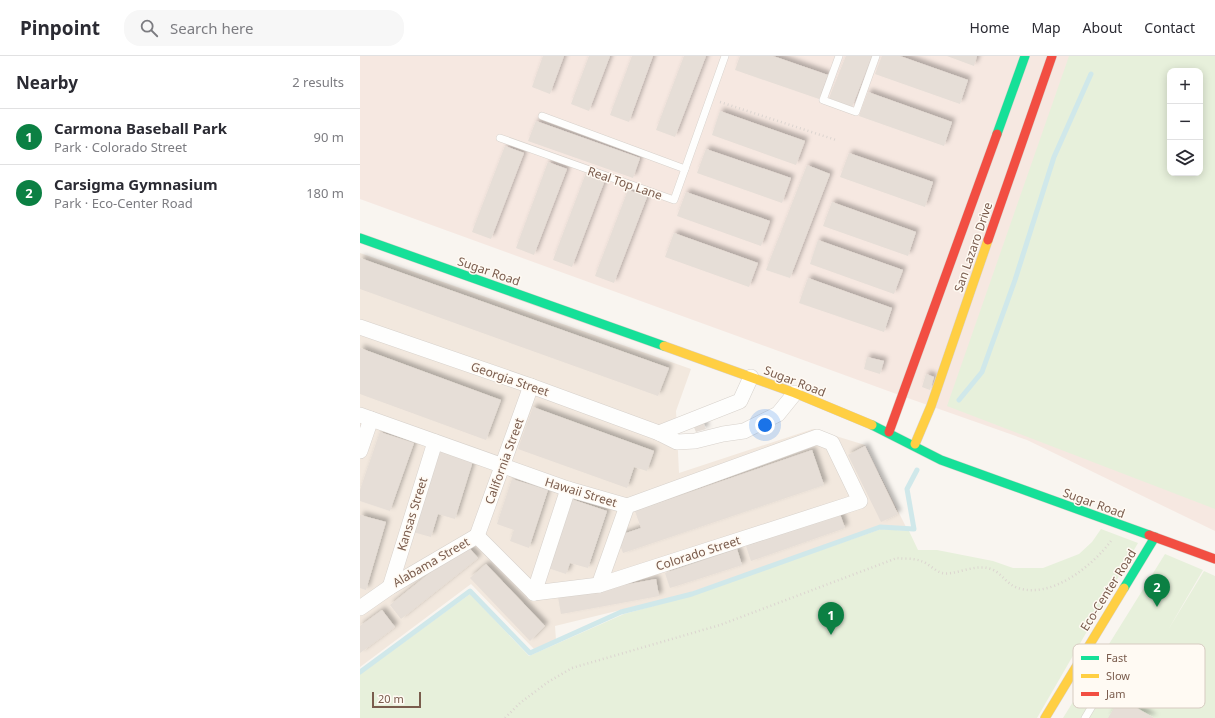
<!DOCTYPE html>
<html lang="en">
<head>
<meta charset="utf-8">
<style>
  body { margin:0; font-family:"Noto Sans",sans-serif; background:#f7f7f7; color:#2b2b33 }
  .controls { position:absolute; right:12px; top:12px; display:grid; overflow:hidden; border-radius:8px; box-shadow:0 2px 10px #0003 }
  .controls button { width:36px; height:36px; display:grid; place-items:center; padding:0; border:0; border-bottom:1px solid #e1e1e2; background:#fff; color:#2b2b33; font:20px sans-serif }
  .scale { position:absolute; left:12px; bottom:10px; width:49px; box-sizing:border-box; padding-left:4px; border:2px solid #7a5c4d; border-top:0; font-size:11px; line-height:14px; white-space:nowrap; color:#7a5c4d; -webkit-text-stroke:3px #fffaf3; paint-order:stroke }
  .you { position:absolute; left:405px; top:369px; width:14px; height:14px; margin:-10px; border:3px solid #fff; border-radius:50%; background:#1a73e8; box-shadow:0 0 0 6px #1a73e833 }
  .badge { display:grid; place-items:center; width:26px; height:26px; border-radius:50%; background:#0b8043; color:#fff; font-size:13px; font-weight:700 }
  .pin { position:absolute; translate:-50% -33px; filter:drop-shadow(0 1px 2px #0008) }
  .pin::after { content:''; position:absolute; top:21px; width:14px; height:12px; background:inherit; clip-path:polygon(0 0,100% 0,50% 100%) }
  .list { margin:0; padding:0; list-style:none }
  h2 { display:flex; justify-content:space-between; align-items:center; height:52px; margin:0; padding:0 16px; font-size:17px }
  h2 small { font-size:13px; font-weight:400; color:#7c7c81 }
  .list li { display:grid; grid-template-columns:26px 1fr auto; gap:12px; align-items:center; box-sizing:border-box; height:56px; padding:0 16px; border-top:1px solid #e1e1e2 }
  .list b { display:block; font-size:15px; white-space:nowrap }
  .list p { margin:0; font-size:13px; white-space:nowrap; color:#7c7c81 }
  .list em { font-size:13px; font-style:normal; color:#7c7c81 }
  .icon { flex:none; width:22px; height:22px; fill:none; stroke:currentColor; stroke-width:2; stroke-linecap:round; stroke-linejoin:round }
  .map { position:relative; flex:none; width:855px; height:662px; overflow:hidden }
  header { display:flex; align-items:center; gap:24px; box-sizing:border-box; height:56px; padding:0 20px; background:#fff; border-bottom:1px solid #e1e1e2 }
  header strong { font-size:19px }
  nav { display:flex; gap:22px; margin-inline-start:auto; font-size:14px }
  .search { width:280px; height:36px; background:#f7f7f7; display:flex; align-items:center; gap:10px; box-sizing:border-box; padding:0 14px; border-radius:16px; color:#7c7c81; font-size:15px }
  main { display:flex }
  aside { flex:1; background:#fff }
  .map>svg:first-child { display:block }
</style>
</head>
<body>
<header>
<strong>Pinpoint</strong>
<div class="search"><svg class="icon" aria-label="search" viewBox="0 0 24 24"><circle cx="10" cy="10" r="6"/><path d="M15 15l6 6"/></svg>Search here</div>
<nav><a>Home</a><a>Map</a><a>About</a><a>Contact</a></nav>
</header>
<main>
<aside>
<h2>Nearby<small>2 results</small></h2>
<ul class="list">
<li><span class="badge">1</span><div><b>Carmona Baseball Park</b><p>Park · Colorado Street</p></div><em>90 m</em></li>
<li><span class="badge">2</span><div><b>Carsigma Gymnasium</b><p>Park · Eco-Center Road</p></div><em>180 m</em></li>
</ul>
</aside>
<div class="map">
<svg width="855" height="662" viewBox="0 0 855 662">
  <defs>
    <filter id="shadow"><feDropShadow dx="3.5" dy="-3.5" stdDeviation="2" flood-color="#0004"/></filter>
  </defs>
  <rect width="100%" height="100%" fill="#f9f5f0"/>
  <path fill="#f2e8de" d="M0 197 331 313 316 355 319 417 453 373 505 389 546 471 519 470 326 538 195 570 196 584 174 593 111 528 0 611Z"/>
  <path fill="#f6e8e1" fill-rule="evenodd" d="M0 0H855V475L667 384 542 340 0 143ZM810 15H840V117H810Z"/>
  <g fill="#e7f0db" fill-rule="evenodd">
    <path d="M709 0H855V453L587 350ZM810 15H840V117H810Z"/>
    <path d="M521 473 549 475 558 494H577L633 505 653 512H683L719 498 732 486 741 473 778 487 677 662H0V618L110 538 169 600 264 558 330 540Z"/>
    <path d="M805 498 843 514 808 574 844 515 855 520V662H703Z"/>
  </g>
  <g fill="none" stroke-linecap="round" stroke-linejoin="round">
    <g stroke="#d0e8ea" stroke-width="5">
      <path d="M599 344 622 316 655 224 694 101 731 18"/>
      <path d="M0 616 110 535 170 597 261 556 332 538 520 471 554 473 547 433 557 414"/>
    </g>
  </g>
  <g fill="#e6ded7" filter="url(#shadow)">
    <path d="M183 0H204L190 38 172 31Z"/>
    <path d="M229 0H250L229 55 211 48Z"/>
    <path d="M272 0H293L269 66 250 59Z"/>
    <path d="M324 0H346L315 81 296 74Z"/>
    <path d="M380 0H413L468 19 459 43 375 14Z"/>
    <path d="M486 0H512L492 51 469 42Z"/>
    <path d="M522 0H540L608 24 600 48 515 18Z"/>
    <path d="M587 0H617L614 10Z"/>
    <path d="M508 36 592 66 584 90 499 60Z"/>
    <path d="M360 55 445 85 436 109 352 79Z"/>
    <path d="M176 65 280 102 273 122 168 85Z"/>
    <path d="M145 90 164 97 131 183 112 176Z"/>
    <path d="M346 93 431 122 422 147 337 117Z"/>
    <path d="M489 97 573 126 565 151 480 121Z"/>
    <path d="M188 106 207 113 174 199 156 192Z"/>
    <path d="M447 109 470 118 430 222 406 214Z"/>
    <path d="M226 117 245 124 212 211 193 204Z"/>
    <path d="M268 134 287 141 254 227 235 220Z"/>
    <path d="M326 136 410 165 401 190 317 160Z"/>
    <path d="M472 146 556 176 548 200 463 170Z"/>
    <path d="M314 177 398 207 389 231 305 201Z"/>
    <path d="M458 184 543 214 534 238 450 208Z"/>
    <path d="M0 202 309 312 298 340 0 233Z"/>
    <path d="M448 222 532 252 524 276 439 247Z"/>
    <path d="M0 292 141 344 126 384 0 338Z"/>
    <path d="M507 301 524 305 520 318 504 313Z"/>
    <path d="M566 318 574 321 570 334 562 331Z"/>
    <path d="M173 351 294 395 287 415 274 411 267 432 158 393Z"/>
    <path d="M343 366 346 373 336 376 333 369Z"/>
    <path d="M20 376 54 387 30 455 0 445V434Z"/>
    <path d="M505 390 538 458 521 466 488 399Z"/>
    <path d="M78 394 113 405 95 463 78 458 71 481 53 476Z"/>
    <path d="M452 394 464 429 263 497 257 480 281 472 275 455Z"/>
    <path d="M152 423 188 434 169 492 150 485 154 474 137 468Z"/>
    <path d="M211 443 247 455 228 512 210 507 206 518 188 512Z"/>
    <path d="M480 458 485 472 391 505 386 490Z"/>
    <path d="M0 459 26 466 6 534 0 532Z"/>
    <path d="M106 488 118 502 41 563 30 549Z"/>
    <path d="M377 493 382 509 310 532 305 517Z"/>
    <path d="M126 508 185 570 170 585 110 522Z"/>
    <path d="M296 523 299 540 201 558 198 541Z"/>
    <path d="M22 554 35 571 0 597V570Z"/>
    <path d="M760 642 794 662H748Z"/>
  </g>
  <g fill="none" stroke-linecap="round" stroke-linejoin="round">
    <g stroke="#d7d1cb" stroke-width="8">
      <g id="lane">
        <path d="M479 0 463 44 496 56 516 0"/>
        <path d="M182 60 325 113"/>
        <path d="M140 82 314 144 365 0"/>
        <path d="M725 662 754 613"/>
      </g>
    </g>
    <g stroke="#d7d1cb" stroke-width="16">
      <g id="street">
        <path d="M0 271 171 330 299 377 317 386 335 385 363 378 384 375 418 358 435 337"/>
        <path d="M0 359 208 433 267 450 457 381 472 387 500 445 239 529 174 537"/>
        <path d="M299 377 380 345 391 321"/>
        <path d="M0 395 11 363"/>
        <path d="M117 480 171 330"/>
        <path d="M239 529 267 450"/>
        <path d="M30 531 75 386"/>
        <path d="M174 537 208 433"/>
        <path d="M0 552 30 531 117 480 174 537"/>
      </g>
    </g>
    <g stroke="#d9d2cb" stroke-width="10">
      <g id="fast">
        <path d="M637 78 665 0"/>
        <path d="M0 182 304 290"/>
        <path d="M512 369 581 404 789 479"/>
        <path d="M764 532 795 481"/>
      </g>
    </g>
    <g stroke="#d9d2cb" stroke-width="10">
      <g id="slow">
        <path d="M304 290 435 337 512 369"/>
        <path d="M555 388 571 350 628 184"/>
        <path d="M685 662 764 532"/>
      </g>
    </g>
    <g stroke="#d9d2cb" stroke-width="10">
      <g id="jam">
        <path d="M628 184 692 0"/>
        <path d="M529 376 637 78"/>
        <path d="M789 479 855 503"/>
      </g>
    </g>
    <g stroke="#dcd5d0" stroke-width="2.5" stroke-dasharray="1 3" stroke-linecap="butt">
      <path d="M360 46 476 84"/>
      <path d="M145 662 160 647 188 626 212 612 360 569 537 502C544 503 554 502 561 505 568 507 575 515 582 517 595 520 615 507 631 513 641 516 647 529 658 532 692 543 732 510 751 485"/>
    </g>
    <use href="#lane" stroke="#fefefd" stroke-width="7"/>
    <use href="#street" stroke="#fefefd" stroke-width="15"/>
    <use href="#fast" stroke="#16e098" stroke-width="9"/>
    <use href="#slow" stroke="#ffcf43" stroke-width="9"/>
    <use href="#jam" stroke="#f24e42" stroke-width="9"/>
  </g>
  <g text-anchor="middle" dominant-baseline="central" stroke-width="3" stroke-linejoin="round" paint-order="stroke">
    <g font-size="12" fill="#7a5c4d" stroke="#fffaf3">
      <text transform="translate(265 127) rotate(19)">Real Top Lane</text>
      <text transform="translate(613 191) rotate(-71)">San Lazaro Drive</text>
      <text transform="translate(129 215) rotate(19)">Sugar Road</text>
      <text transform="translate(150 323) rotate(19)">Georgia Street</text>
      <text transform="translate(435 325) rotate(21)">Sugar Road</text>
      <text transform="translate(144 405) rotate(-70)">California Street</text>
      <text transform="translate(221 436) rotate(17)">Hawaii Street</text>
      <text transform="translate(734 447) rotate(20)">Sugar Road</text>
      <text transform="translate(52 458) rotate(-73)">Kansas Street</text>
      <text transform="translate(338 497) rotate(-18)">Colorado Street</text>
      <text transform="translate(71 506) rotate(-30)">Alabama Street</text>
      <text transform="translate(748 534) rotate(-58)">Eco-Center Road</text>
    </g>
  </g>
  <rect x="713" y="588" width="132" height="64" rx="6" fill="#fffaf3" stroke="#d7cbc1" stroke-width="1"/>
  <rect x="721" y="600" width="18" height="4" fill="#16e098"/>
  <rect x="721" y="618" width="18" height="4" fill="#ffcf43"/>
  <rect x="721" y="636" width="18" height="4" fill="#f24e42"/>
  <g font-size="11" fill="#7a5c4d">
    <text x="746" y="606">Fast</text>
    <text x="746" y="624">Slow</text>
    <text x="746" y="642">Jam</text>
  </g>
</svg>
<div class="controls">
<button>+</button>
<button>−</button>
<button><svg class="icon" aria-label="layers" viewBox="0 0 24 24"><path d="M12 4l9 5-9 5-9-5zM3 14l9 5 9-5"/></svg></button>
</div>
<div class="scale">20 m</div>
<div class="you"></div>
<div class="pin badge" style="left:471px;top:579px">1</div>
<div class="pin badge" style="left:797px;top:551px">2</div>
</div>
</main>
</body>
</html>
